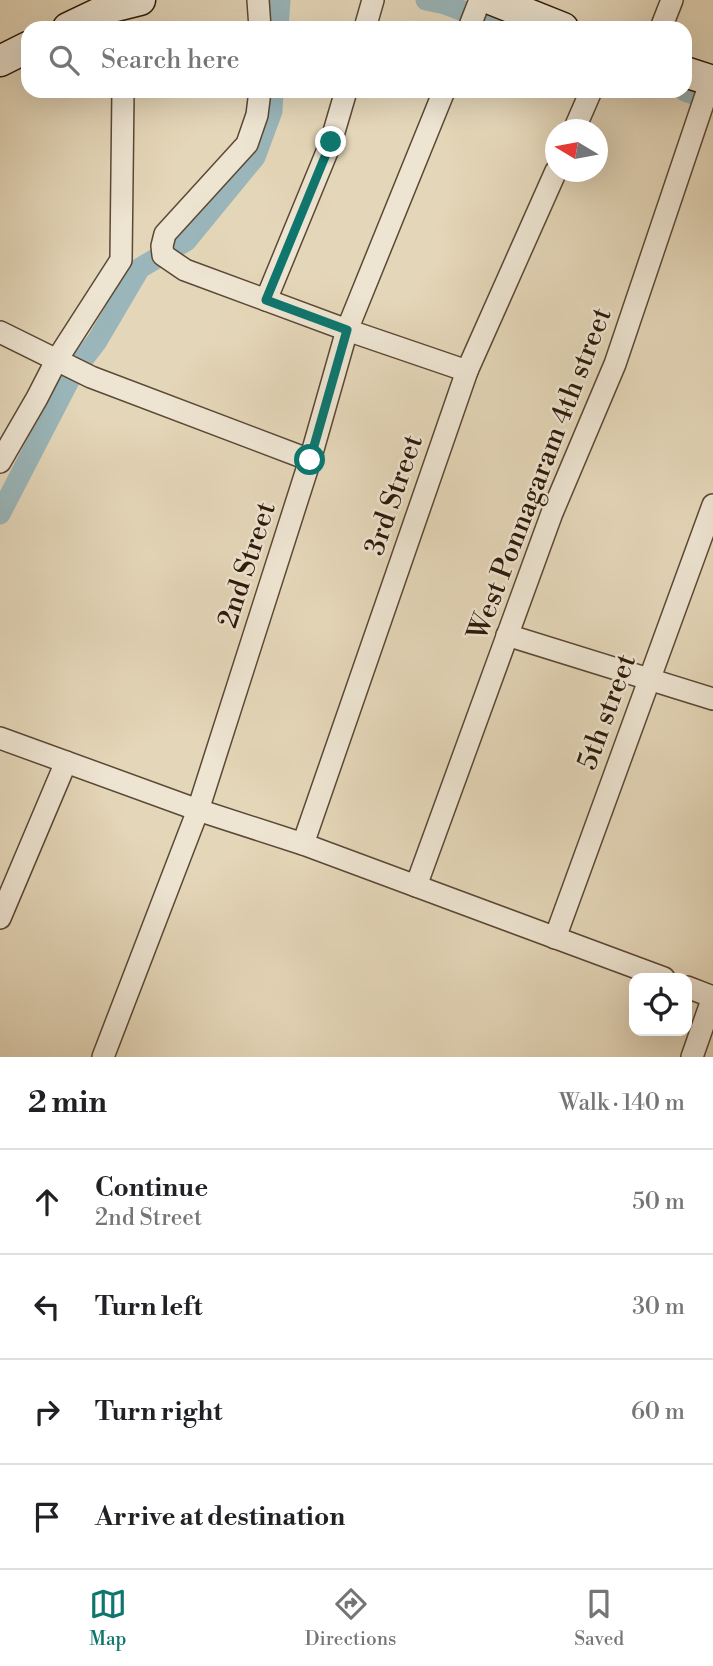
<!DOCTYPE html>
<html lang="en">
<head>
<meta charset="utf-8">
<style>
  body { margin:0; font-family:"Libre Bodoni",serif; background:#f2f2f2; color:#202124 }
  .controls { position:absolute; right:21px; bottom:21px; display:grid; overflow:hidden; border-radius:14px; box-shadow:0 7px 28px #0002 }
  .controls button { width:63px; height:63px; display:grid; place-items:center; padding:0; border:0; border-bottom:2px solid #e0e0e0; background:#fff; color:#202124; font:35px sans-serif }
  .compass { position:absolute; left:545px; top:119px; width:63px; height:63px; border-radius:50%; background:#fff; box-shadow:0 7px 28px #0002; rotate:280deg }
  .stop { position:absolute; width:21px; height:21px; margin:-16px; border:5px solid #0f766e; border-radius:50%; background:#fff }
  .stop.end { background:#0f766e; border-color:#fff; box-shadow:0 2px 7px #0008 }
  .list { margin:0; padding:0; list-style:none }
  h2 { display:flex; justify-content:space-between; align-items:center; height:91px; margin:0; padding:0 28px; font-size:30px }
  h2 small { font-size:23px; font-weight:400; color:#757577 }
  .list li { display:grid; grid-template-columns:46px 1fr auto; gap:21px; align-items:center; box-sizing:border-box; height:105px; padding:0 28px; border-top:2px solid #e0e0e0 }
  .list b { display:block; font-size:26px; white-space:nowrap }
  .list p { margin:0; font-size:23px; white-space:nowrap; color:#757577 }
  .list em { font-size:23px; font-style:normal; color:#757577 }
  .icon { flex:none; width:38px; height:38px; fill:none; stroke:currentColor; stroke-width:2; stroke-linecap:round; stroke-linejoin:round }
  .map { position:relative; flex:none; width:713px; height:1057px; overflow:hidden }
  .search { position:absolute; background:#fff; box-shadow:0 7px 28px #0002; left:21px; right:21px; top:21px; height:77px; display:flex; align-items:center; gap:18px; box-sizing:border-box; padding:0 24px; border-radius:21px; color:#757577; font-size:26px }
  .sheet { height:511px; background:#fff }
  nav { display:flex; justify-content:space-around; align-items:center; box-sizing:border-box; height:98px; border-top:2px solid #e0e0e0; background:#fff; font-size:19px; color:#757577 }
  nav a { display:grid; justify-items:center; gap:4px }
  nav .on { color:#0f766e }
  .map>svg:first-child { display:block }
</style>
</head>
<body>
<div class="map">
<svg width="713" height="1057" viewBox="0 0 713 1057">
  <rect width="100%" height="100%" fill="#e4d6b8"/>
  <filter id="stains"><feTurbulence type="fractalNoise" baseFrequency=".00286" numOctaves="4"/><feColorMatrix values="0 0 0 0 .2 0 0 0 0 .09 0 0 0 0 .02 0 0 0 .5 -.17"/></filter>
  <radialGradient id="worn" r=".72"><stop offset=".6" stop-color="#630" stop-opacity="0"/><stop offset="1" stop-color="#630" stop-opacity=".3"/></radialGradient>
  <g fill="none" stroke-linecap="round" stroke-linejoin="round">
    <g stroke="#9ab6ba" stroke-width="21">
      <path d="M426 0 445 4 507 28"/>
      <path d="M278 28 280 0"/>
      <path d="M685 91 713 101"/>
      <path d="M0 514 74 371 97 341 140 268 186 241 255 157 272 111 273 91"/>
    </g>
    <g stroke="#5b4835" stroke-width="24">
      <g id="street">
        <path d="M258 0 260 28"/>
        <path d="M365 28 373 0"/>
        <path d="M469 28 480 0"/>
        <path d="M661 28 672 0"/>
        <path d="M260 91 257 115 247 144 165 234 162 246 163 255 185 270 347 330 467 371"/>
        <path d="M574 130 591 91"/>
        <path d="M266 300 331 142 346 91"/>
        <path d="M0 332 91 377 310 460"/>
        <path d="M0 462 37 398 56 361 121 260 123 91"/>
        <path d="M507 635 713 699"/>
        <path d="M0 738 198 810 303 844 664 978"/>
        <path d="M303 844 467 371 556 171"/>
        <path d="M416 886 552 513 615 364 711 80"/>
        <path d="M0 918 66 762"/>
        <path d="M555 938 713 505"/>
        <path d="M687 987 713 997"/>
        <path d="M103 1057 198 810 310 460 347 330 444 91"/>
        <path d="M692 1057 713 997"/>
      </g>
    </g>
    <g stroke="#2d1909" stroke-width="33">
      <g id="secondary">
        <path d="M493 0 563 28"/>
        <path d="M68 28 112 7 140 0"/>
        <path d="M0 61 28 47"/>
        <path d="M685 72 713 81"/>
      </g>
    </g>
    <use href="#street" stroke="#ede4d1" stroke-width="21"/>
    <use href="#secondary" stroke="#ede4d1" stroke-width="30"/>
  </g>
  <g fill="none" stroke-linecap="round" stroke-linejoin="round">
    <path stroke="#0f766e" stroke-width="9" d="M310 460 347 330 266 300 331 142"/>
  </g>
  <g text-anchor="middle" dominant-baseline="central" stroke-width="5" stroke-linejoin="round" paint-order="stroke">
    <g font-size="28" fill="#2d1909" stroke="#ede4d1">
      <text transform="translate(540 474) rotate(-69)">West Ponnagaram 4th street</text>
      <text transform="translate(394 495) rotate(-71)">3rd Street</text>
      <text transform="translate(247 565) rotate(-72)">2nd Street</text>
      <text transform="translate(607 712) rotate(-70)">5th street</text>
    </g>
  </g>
  <rect width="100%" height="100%" filter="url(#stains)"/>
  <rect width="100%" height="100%" fill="url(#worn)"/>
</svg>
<div class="controls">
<button><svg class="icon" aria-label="locate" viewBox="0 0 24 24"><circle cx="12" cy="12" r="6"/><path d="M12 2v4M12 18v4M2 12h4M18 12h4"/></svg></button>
</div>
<svg class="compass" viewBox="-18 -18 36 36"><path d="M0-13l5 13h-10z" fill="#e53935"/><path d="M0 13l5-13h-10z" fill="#757577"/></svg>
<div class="stop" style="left:310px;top:460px"></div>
<div class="stop end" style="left:331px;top:142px"></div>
<div class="search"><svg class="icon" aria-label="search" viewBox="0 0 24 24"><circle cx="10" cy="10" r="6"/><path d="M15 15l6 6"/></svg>Search here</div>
</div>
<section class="sheet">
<h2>2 min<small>Walk · 140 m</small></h2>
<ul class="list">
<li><svg class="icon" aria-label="ahead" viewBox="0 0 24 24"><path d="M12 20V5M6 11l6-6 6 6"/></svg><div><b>Continue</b><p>2nd Street</p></div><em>50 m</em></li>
<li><svg class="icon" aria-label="left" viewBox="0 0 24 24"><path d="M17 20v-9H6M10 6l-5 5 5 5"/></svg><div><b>Turn left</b></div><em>30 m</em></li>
<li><svg class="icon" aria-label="right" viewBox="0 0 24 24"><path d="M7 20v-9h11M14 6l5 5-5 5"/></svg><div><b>Turn right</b></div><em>60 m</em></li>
<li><svg class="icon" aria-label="arrive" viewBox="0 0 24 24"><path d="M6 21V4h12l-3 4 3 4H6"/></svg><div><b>Arrive at destination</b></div></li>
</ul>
</section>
<nav>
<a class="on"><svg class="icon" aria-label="map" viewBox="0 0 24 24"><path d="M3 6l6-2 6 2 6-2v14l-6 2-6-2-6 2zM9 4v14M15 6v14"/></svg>Map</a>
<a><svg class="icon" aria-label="directions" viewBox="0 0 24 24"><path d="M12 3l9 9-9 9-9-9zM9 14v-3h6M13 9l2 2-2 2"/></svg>Directions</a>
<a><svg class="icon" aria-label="saved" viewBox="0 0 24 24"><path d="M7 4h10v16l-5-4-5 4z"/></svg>Saved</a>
</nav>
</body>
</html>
